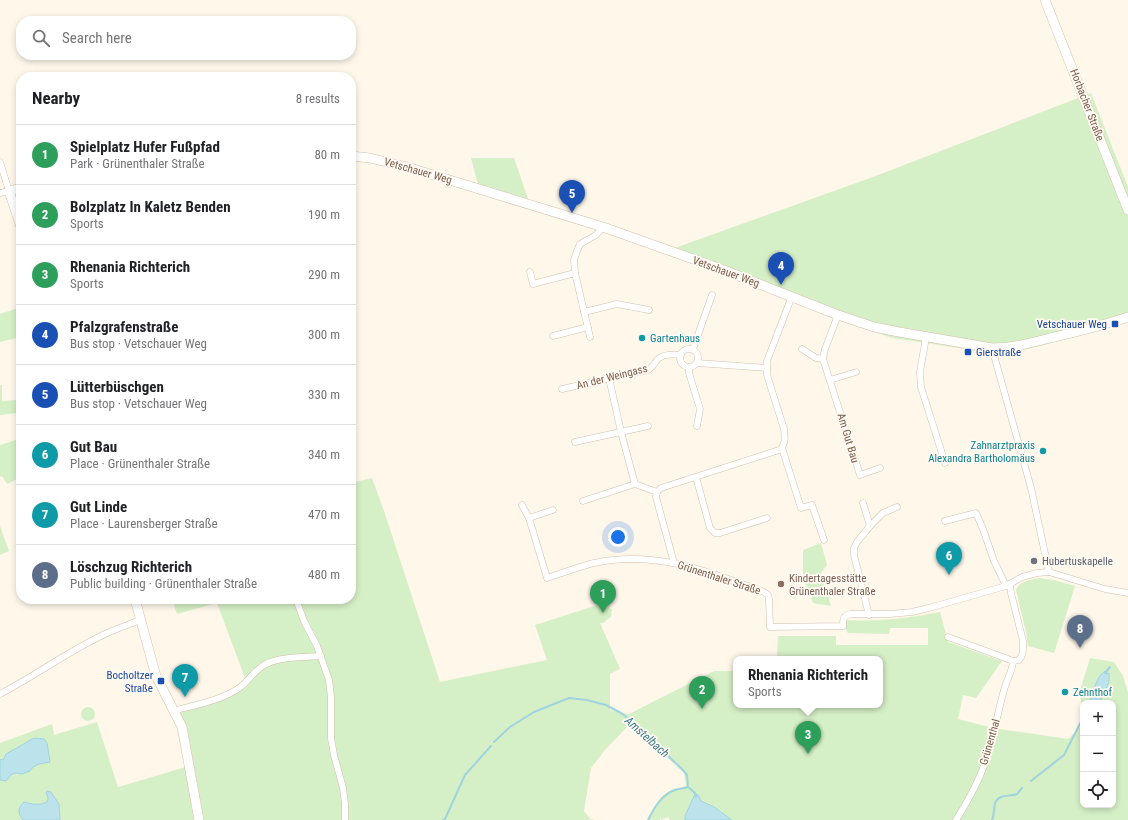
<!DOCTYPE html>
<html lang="en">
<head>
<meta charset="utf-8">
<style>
  body { margin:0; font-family:"Roboto Condensed",sans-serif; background:#f2f2f2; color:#202124 }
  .controls { position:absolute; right:12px; bottom:12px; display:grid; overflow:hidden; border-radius:8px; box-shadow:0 2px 6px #0003 }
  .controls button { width:36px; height:36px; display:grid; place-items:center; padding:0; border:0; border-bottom:1px solid #e0e0e0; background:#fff; color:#202124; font:20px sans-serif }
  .you { position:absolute; left:618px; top:537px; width:14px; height:14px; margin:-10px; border:3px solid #fff; border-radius:50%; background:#1a73e8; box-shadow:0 0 0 6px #1a73e833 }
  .badge { display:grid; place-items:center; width:26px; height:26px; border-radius:50%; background:#7e4533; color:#fff; font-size:13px; font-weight:700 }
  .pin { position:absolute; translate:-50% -33px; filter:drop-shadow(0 1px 2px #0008) }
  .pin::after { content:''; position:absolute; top:21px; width:14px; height:12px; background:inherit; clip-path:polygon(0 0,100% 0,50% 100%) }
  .popup { position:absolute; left:733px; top:656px; width:150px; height:52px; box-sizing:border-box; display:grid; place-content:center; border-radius:8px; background:#fff; filter:drop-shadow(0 1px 3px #0005); font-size:13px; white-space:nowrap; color:#757577 }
  .popup b { font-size:15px; color:#202124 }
  .popup::after { content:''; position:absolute; left:50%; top:100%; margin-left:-8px; border:8px solid transparent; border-top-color:#fff }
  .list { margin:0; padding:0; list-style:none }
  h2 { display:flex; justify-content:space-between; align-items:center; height:52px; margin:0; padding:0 16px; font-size:17px }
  h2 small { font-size:13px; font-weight:400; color:#757577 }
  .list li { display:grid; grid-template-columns:26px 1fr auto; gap:12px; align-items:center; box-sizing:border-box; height:60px; padding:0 16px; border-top:1px solid #e0e0e0 }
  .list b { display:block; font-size:15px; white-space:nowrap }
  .list p { margin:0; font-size:13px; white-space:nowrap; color:#757577 }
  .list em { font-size:13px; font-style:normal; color:#757577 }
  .icon { flex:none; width:22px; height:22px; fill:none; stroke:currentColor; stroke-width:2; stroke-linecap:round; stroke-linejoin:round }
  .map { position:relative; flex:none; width:1128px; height:820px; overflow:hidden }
  .search { position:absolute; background:#fff; box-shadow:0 2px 6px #0003; left:16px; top:16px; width:340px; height:44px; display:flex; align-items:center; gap:10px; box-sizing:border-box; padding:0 14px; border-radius:16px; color:#757577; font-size:15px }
  .panel { position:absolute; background:#fff; box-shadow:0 2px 6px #0003; left:16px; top:72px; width:340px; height:532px; border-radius:16px }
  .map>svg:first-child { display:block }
</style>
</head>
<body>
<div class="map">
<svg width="1128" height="820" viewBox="0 0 1128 820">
  <rect width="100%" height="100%" fill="#fef7ea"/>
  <g fill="#d5efc6">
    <path d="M1091 93 1128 187V322L1048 344 1005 354 998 357 972 350 892 338 826 315 719 272 672 257 675 248 873 177Z"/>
    <path d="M471 158H514L528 199 478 184Z"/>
    <path d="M18 308 21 321V337L0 342V314Z"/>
    <path d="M0 385H2V401L16 400 17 413 0 415Z"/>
    <path d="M19 439 21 441V477L7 484 2 476 0 477V445Z"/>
    <path d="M372 478 384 511 440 682 547 660 535 625 610 601V609H612L611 617 603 623H600L620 669 610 674V710L629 714 714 671H736V705H880V659H767V656H777L778 636H836V645H928V628H890L889 634 848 633 846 631V622L848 620C880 622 909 618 940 612L948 642 1002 661 976 698 963 695 958 719 993 728 1068 739 1083 724V805H1113V703H1083V717L1082 715 1080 691 1090 658 1114 662 1123 676 1128 693V820H732L714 807 701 801 698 795H694C693 804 684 811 685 820H670L668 817 661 820 660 817V820H647C653 808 660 794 674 789 678 788 682 788 686 786L684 773 631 723 604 751 591 768 584 811 590 819 595 820H204L188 733 180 713 224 699 244 688 245 678 217 603 177 614 172 599H351V483Z"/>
    <path d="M0 526 9 551 0 555Z"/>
    <path d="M821 543 827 565 821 573 831 606 813 603 803 576V550Z"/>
    <path d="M1039 578 1053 580 1075 586 1054 653 1028 646 1026 632 1016 590C1020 581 1029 580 1039 578Z"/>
    <circle cx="88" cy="714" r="7"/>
    <path d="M97 722 104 744 118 787 186 767 195 820H0V743L52 724 54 735Z"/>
  </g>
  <g fill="#bce3eb" stroke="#a1d3de">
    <path d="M1105 671 1107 672 1106 674 1109 673V682L1102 697 1100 703H1089C1094 692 1095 678 1105 671Z"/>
    <path d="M34 738 44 739 47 743 50 762 39 764 33 767 30 771 22 774 16 773 12 774 6 781 0 780V760L4 759 6 754Z"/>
    <path d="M47 791 51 792 59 804 60 820H23C18 813 17 809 24 802 31 804 39 806 47 802L48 798 46 792Z"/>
    <path d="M695 794 698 795 701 801 714 807 732 820H685V816Z"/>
  </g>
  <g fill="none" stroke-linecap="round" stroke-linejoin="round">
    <g stroke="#a1d3de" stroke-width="2">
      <path d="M1105 673 1110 667"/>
      <path d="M494 742 510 727 534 712 569 698 587 700 606 705 621 713 625 716 682 769 687 775 688 787 695 793 696 797"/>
      <path d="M1031 781 1064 755 1083 718"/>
      <path d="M443 820 445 819 465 775 491 746"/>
      <path d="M648 820C654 808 662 794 675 790 680 788 683 789 688 787"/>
      <path d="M992 820C996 813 991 801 1001 797 1006 795 1012 796 1017 794L1022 788"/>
    </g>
    <g stroke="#d3bfae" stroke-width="7">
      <g id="street">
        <path d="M0 162 9 191 0 193"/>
        <path d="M530 272 533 284 575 273"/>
        <path d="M584 312 617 304 649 310"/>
        <path d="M838 315 825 349 823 359 860 475 880 468"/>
        <path d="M553 336 588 327"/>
        <path d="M590 337 575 273 574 260 577 251 580 244 596 235 603 227"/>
        <path d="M926 337 920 372 921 387 945 463"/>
        <path d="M992 348 1031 488 1049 572"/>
        <circle cx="689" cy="358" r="9"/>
        <path d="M693 349 712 295"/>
        <path d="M802 349 816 358 823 359"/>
        <path d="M697 363 767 368"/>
        <path d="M689 367V373L700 409 697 426"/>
        <path d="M609 378 621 432 635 484"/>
        <path d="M830 380 856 372"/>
        <path d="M562 389 648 370C653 367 654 364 657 360 662 354 674 354 681 355"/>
        <path d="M575 442 648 426"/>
        <path d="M782 448 801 508 812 505 824 540"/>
        <path d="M696 477 710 528 715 533H720L767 518"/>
        <path d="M583 501 635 484 657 492"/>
        <path d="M863 503 870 526"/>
        <path d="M522 505 529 518 547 578C562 573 578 567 594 563 655 550 707 571 764 592L768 595 769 599 770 627 843 626C843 619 843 616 850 614H890L912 612 929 608 1006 586 1022 577 1037 573 1049 572 1105 589 1128 593"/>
        <path d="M529 518 553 510"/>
        <path d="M945 521 976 513 983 529 994 561 1006 586"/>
        <path d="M674 563 656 497 657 492 661 488 779 450C786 445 785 437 784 429L767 375V361L792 296"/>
        <path d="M296 599 304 621 317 646 329 680 331 697V738L334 755 343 788 345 804V820"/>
        <path d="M869 615 854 555V548L857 542 870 526 883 513 897 507"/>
        <path d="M948 637 1008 659 1013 661 1019 660C1024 654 1023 648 1023 641L1011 593 1010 584"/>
        <path d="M0 694C35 676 67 652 103 635 115 629 128 625 140 620"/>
        <path d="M173 711C195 705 220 701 239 688 249 681 255 669 266 664 279 657 305 657 321 656"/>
        <path d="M956 820C968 801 981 778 987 756 994 734 998 712 1004 690 1006 681 1013 670 1013 661"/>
      </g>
    </g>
    <g stroke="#d7bfab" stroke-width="10">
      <g id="secondary">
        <path d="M1045 0 1128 210"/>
        <path d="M351 156 370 158 407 167 603 227 721 269 838 315 874 327 899 332 992 348C1012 348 1031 343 1050 338 1076 332 1102 326 1128 317"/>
        <path d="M21 188 9 191 21 227"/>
        <path d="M135 599 148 647 156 676 182 727 199 820"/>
      </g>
    </g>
    <use href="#street" stroke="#fff" stroke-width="6"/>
    <use href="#secondary" stroke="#fff" stroke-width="9"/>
  </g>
  <g fill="#1a4fb4" stroke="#fffaf3" stroke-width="1.5">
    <rect x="1111" y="320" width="8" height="8" rx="2"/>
    <rect x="964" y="348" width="8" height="8" rx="2"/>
    <rect x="157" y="677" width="8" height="8" rx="2"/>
  </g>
  <g fill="#0f9aa8" stroke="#fffaf3" stroke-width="1.5">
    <circle cx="642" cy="338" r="4"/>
    <circle cx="1043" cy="451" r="4"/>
    <circle cx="1065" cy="692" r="4"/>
  </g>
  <circle fill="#6b7280" stroke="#fffaf3" stroke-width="1.5" cx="1034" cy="561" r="4"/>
  <circle fill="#8d6e63" stroke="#fffaf3" stroke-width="1.5" cx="781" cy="584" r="4"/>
  <g text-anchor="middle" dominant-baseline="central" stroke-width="3.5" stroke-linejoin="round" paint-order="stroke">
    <g font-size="11" fill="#7d5d4a" stroke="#fffaf3">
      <text transform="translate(1087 105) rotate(69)">Horbacher Straße</text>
      <text transform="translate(418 171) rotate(16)">Vetschauer Weg</text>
      <text transform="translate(726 272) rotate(20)">Vetschauer Weg</text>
      <text transform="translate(612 377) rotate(-14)">An der Weingass</text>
      <text transform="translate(848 438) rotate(73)">Am Gut Bau</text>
      <text transform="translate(719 578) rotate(18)">Grünenthaler Straße</text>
      <text transform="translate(990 742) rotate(-74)">Grünenthal</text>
    </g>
    <g font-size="11" fill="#164399" stroke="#fffaf3" text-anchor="end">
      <text x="1107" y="324">Vetschauer Weg</text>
      <text x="976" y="352" text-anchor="start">Gierstraße</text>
      <text x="153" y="675">Bocholtzer<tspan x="153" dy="13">Straße</tspan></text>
    </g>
    <g font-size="11" fill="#0d838f" stroke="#fffaf3" text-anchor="start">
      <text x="650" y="338">Gartenhaus</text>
      <text x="1035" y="445" text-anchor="end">Zahnarztpraxis<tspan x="1035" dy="13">Alexandra Bartholomäus</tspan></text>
      <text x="1073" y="692">Zehnthof</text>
    </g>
    <g font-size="11" fill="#5b616d" stroke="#fffaf3" text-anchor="start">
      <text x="1042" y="561">Hubertuskapelle</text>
    </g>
    <g font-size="11" fill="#785e54" stroke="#fffaf3" text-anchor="start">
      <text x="789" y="578">Kindertagesstätte<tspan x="789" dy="13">Grünenthaler Straße</tspan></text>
    </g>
    <g font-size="12" font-style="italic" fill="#3e7c8b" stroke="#fffaf3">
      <text transform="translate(647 737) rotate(42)">Amstelbach</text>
    </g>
  </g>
</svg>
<div class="controls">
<button>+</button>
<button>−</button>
<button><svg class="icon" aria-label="locate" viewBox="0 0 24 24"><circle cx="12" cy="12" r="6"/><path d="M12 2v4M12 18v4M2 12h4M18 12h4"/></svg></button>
</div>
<div class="you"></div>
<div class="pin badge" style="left:603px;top:613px;background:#2e9e5b">1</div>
<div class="pin badge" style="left:702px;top:709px;background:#2e9e5b">2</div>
<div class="pin badge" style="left:808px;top:754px;background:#2e9e5b">3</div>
<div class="popup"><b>Rhenania Richterich</b>Sports</div>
<div class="pin badge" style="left:781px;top:285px;background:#1a4fb4">4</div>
<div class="pin badge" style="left:572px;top:213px;background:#1a4fb4">5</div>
<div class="pin badge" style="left:949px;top:575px;background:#0f9aa8">6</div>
<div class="pin badge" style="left:185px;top:697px;background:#0f9aa8">7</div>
<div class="pin badge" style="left:1080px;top:648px;background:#5c6f8a">8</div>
<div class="search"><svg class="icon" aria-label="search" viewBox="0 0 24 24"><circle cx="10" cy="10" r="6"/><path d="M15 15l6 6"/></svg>Search here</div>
<section class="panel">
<h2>Nearby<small>8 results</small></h2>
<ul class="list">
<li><span class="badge" style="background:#2e9e5b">1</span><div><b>Spielplatz Hufer Fußpfad</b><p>Park · Grünenthaler Straße</p></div><em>80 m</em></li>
<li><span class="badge" style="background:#2e9e5b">2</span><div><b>Bolzplatz In Kaletz Benden</b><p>Sports</p></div><em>190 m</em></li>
<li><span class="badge" style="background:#2e9e5b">3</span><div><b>Rhenania Richterich</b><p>Sports</p></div><em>290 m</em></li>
<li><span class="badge" style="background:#1a4fb4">4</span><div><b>Pfalzgrafenstraße</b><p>Bus stop · Vetschauer Weg</p></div><em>300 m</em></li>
<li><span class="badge" style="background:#1a4fb4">5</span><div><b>Lütterbüschgen</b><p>Bus stop · Vetschauer Weg</p></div><em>330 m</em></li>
<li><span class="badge" style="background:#0f9aa8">6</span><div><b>Gut Bau</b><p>Place · Grünenthaler Straße</p></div><em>340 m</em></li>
<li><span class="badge" style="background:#0f9aa8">7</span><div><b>Gut Linde</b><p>Place · Laurensberger Straße</p></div><em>470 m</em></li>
<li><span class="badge" style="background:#5c6f8a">8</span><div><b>Löschzug Richterich</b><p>Public building · Grünenthaler Straße</p></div><em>480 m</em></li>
</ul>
</section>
</div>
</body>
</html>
